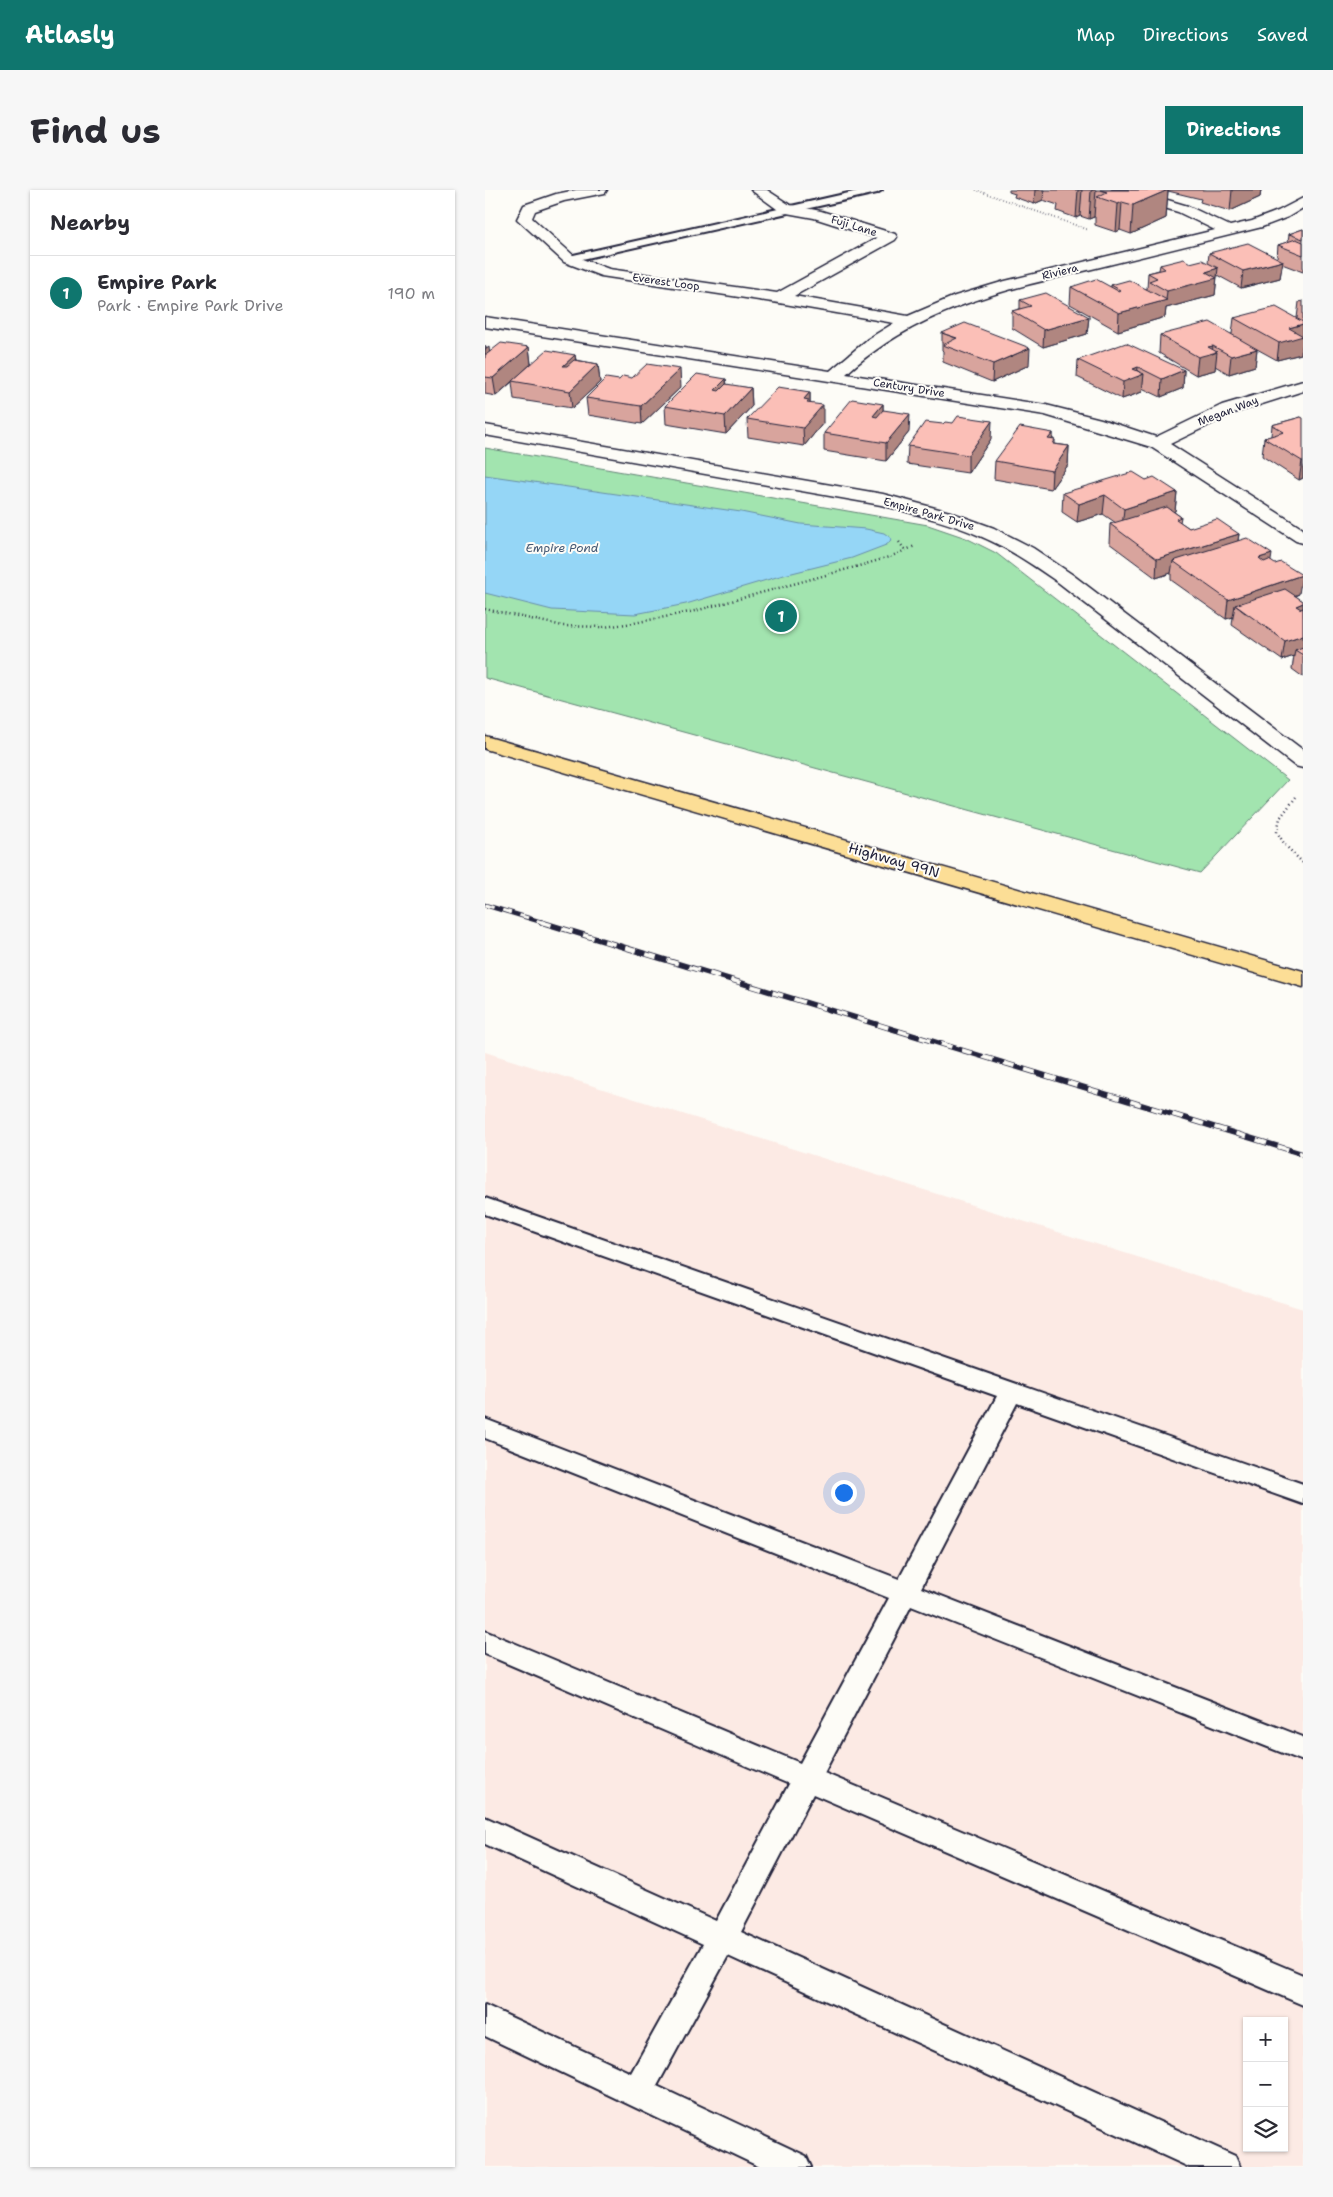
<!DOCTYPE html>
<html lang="en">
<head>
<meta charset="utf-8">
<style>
  body { margin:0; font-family:"Shantell Sans",sans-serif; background:#f7f7f7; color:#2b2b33 }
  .controls { position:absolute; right:15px; bottom:15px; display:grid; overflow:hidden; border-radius:0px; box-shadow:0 1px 4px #0004 }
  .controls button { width:45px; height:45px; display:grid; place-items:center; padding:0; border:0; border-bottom:1px solid #e1e1e2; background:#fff; color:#2b2b33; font:25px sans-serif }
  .you { position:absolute; left:358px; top:1302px; width:18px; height:18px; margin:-12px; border:4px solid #fff; border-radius:50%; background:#1a73e8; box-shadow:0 0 0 8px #1a73e833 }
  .badge { display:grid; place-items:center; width:32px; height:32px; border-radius:50%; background:#0f766e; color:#fff; font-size:16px; font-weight:700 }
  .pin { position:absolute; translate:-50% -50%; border:2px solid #fff; box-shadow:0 1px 5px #0006 }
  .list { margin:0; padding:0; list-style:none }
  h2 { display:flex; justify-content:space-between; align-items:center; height:65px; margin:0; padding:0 20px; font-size:21px }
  h2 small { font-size:16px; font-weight:400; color:#7c7c81 }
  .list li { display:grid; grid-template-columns:32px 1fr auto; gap:15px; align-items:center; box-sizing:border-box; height:75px; padding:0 20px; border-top:1px solid #e1e1e2 }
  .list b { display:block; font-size:19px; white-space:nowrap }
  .list p { margin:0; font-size:16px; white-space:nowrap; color:#7c7c81 }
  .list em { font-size:16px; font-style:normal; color:#7c7c81 }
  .icon { flex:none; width:28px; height:28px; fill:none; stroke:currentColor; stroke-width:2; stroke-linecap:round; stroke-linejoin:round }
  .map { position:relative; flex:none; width:818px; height:1977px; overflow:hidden; border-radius:0px }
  header { display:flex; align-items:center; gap:30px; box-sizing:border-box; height:70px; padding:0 25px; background:#0f766e; color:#fff }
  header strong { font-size:24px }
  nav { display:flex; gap:28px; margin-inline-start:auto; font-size:18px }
  .intro { display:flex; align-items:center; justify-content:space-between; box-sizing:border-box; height:120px; padding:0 30px }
  h1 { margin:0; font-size:35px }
  .button { padding:12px 22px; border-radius:0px; background:#0f766e; color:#fff; font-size:18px; font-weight:700 }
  main { display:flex; gap:30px; padding:0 30px }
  aside { flex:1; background:#fff; border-radius:0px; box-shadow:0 1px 4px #0004 }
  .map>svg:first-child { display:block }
</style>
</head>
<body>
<header>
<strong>Atlasly</strong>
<nav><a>Map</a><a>Directions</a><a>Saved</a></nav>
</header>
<div class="intro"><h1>Find us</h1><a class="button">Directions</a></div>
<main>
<aside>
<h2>Nearby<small></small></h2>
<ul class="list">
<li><span class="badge">1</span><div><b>Empire Park</b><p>Park · Empire Park Drive</p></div><em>190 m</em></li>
</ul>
</aside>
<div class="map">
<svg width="818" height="1977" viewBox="0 0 818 1977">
  <rect width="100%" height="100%" fill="#fdfcf7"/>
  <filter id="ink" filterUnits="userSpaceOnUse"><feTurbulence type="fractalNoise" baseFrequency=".02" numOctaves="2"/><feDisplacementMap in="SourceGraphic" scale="10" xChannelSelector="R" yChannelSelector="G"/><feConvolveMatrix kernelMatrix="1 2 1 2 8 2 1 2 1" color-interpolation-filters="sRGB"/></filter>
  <g filter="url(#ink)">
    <path fill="#fceae4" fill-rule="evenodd" d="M0 862 818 1119V1977H0ZM762 1831H799V1958H762Z"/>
    <path fill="#a2e4af" stroke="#628375" d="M0 258 443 335 481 348 511 363 803 590 715 683 0 488Z"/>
    <path fill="#95d6f6" stroke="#678eab" d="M0 285 256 322 316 334 381 339 399 343 406 348 405 352 401 355 367 368 295 386 201 414 150 424 67 420 0 403Z"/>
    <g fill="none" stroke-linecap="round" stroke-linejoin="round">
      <g stroke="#22223b" stroke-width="4">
        <g id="lane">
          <path d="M377 0H397L392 3 84 72 78 69 84 66Z"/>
          <path d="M0 1008 818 1294V1314L532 1213 436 1398 818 1547V1571L426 1416 339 1583 818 1785V1815L328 1604 256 1742 750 1966 755 1977H704L243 1766 172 1896 321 1966 326 1977H275L0 1846V1815L146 1883 218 1754 0 1654V1627L231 1731 304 1594 0 1464V1441L315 1573 404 1408 0 1248V1229L414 1389 512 1206 0 1024Z"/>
        </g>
      </g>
      <g stroke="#22223b" stroke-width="3">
        <g id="street">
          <path d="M91 0H122L120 3 79 11 50 21 47 28 89 66 124 79 292 103 392 48 329 28 296 22 266 0H282L305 15 336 21 410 44 412 47 410 50 309 106 423 126 470 106 520 91 730 40 693 22 629 3 627 0H649L703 16 745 36 767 31 793 21 818 8V18L803 27 777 37C721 51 664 65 607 79 518 100 431 120 361 184L561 215 616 229 671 247 737 215 818 191V201L749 223 685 254 818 339V353L811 351 666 257 560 225 0 137V127L345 181 383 149 409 133 294 113 116 86 79 72 32 29 39 15 71 4Z"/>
          <path d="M0 235 398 304 465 322 509 338 548 358 588 385 818 560V578L810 576 574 393C549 376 524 358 495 346 463 332 430 324 396 315L0 245Z"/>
        </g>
      </g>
      <g stroke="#22223b" stroke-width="3">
        <path id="primary" d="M0 546 818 781V797L0 559Z"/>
      </g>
      <path stroke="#22223b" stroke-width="2" stroke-dasharray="0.5 2.5" stroke-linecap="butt" d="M491 0 604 40"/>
      <g stroke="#22223b" stroke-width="2.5" stroke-dasharray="1 3" stroke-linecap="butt">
        <path d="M414 352 421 361"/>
        <path d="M0 419 78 436 119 437 149 433 210 421 381 374 407 366 430 356"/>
        <path d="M811 607 795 628 792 642 800 655 818 673"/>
      </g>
      <use href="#lane" fill="#fdfcf7" fill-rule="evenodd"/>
      <use href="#street" fill="#fdfcf7" fill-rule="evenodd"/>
      <use href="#primary" fill="#fcde96" fill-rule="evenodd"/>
      <g stroke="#22223b" stroke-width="4.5">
        <path id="rail-far1" d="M0 715 60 733"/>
      </g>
      <g stroke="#22223b" stroke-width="5.5">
        <path id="rail" d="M56 732 818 964"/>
      </g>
      <use href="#rail-far1" stroke="#fdfcf7" stroke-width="3" stroke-dasharray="9" stroke-linecap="butt"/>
      <use href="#rail" stroke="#fdfcf7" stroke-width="4" stroke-dasharray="11" stroke-linecap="butt"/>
    </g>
    <g fill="#d8a49d" stroke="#22223b">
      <path d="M524 0H776L775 7 745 21 715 12 716 9 683 1 681 28 646 44 635 40 631 42 610 35V27H609L604 29 595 26 591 28 572 21 573 15 558 10 549 14 529 7 530 4 524 2Z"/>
      <path d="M818 39V82L797 74 795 88 756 98 732 85 730 105 681 118 680 127 633 141 585 114 586 97H626V95L662 99 663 83 674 80 675 75 723 73 724 63 792 68 793 55 803 52 804 44Z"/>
      <path d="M535 110 604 127 602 144 558 157 527 138V121L535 119Z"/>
      <path d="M818 111V151L816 164 792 170 772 159 770 176 744 184 730 176V180L711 185 674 163 675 145 747 144 749 128H812L814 112Z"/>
      <path d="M457 143 544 175 507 192 458 172V161L457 160Z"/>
      <path d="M0 156 4 162 44 157 46 174 90 165 91 170 113 174 115 192 87 218 29 209 27 192 11 206 0 204Z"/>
      <path d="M593 170 699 180 698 198 676 207 657 198V202L637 209 592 187Z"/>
      <path d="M241 189 242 195 266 198 267 216 241 244 181 234 180 216Z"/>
      <path d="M134 190 196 197 157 234 103 225 101 208Z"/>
      <path d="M325 202V213L338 233 319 256 263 247 262 229Z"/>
      <path d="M398 214V220L424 242 401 271 339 261V243Z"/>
      <path d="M816 227 818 288 814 290 777 266 779 248 786 246 787 235Z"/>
      <path d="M568 243V250H570V254L584 256 583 275 566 299 509 289 510 271Z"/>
      <path d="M506 249 483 283 422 274 423 256Z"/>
      <path d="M661 290 692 302 690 321H688L696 327 695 332 704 338 754 344 753 350 786 371 814 404 810 406 818 411V487L807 479 809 466 797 470 747 435 748 427 741 429 686 390V383L671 388 624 353 625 334 631 333 618 324 592 332 577 322 578 303Z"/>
    </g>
    <g fill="#b08680" stroke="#22223b">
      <path d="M550 0H559L558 10 549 14Z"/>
      <path d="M593 0H597L595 26 591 28Z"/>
      <path d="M608 0H611L609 27 604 29 606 1Z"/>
      <path d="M683 0 681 28 646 44 648 15Z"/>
      <path d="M747 0H776L775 7 745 21Z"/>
      <path d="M637 12 635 40 631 42 633 14Z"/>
      <path d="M798 71 795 88 756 98 758 81Z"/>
      <path d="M733 78 730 105 681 118 680 127 633 141 634 123 681 110 682 101 721 82Z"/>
      <path d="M604 127 602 144 558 157 559 140Z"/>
      <path d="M818 134V151L816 164 792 170 794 153 804 138Z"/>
      <path d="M728 156 727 164 732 162 730 180 711 185 713 167 723 157Z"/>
      <path d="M4 157 6 175 0 180V160Z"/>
      <path d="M44 157 46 174 11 206 8 188Z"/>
      <path d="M545 158 544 175 507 192 508 174Z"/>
      <path d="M772 159 770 176 744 184 746 166Z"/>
      <path d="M90 165 92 182 78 176Z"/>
      <path d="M113 174 115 192 87 218 85 201Z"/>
      <path d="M653 177 652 187 659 184 657 202 637 209 638 192 648 179Z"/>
      <path d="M195 179 196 197 157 234 156 216Z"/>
      <path d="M699 180 698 198 676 207 677 189Z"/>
      <path d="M241 189 242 207 230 200Z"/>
      <path d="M266 198 267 216 241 244 240 226Z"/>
      <path d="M325 202V219L319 209Z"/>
      <path d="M398 214V232L388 226Z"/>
      <path d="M338 215V233L319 256 318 238Z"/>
      <path d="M425 224 424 242 401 271V253Z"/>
      <path d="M507 231 506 249 483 283V265Z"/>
      <path d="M568 243 567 261 563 249Z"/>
      <path d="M584 256 583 275 566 299 567 281Z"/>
      <path d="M817 271H818V288L814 290Z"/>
      <path d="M692 302 690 321 637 337 639 319Z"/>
      <path d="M620 305 618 324 592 332 594 314Z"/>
      <path d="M754 344 751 363 688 371 686 383 671 388 672 369Z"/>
      <path d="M787 364 784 383 774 368Z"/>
      <path d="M817 385 814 404 760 423 750 415 748 427 741 429 743 410Z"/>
      <path d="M818 413V427L811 416Z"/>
      <path d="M818 445V463L810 460 809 466 797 470 800 451Z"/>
    </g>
    <g fill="#fbbfb7" stroke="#22223b">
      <path d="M615 0H683L648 15 637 12 633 14 612 7 622 2Z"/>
      <path d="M818 39V49L804 44Z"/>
      <path d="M811 49 818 52V65L793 55Z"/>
      <path d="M763 53 798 71 758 81 724 63Z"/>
      <path d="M699 69 705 73 717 70 733 78 721 82 732 88 682 101 664 91 672 88 663 83 680 79 675 75Z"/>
      <path d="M611 89 633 101 635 100 626 95 644 90 682 110 634 123 586 97Z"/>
      <path d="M561 103 604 127 559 140 527 121 546 116 535 110Z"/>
      <path d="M791 117 818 132V134L804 138 818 146 794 153 749 128Z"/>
      <path d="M725 132 772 159 746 166 728 156 723 157 732 162 713 167 675 145Z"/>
      <path d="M480 133 545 158 508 174 458 155 472 148 457 143Z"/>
      <path d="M16 153 44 157 8 188 0 187V164H2Z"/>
      <path d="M641 153 699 180 677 189 653 177 648 179 659 184 638 192 593 170Z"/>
      <path d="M62 160 90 165 78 176H82L89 170 113 174 85 201 27 191Z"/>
      <path d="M162 174 195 179 156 216 101 208 121 188 134 190 138 186 147 188Z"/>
      <path d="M212 184 241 189 230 200 234 201 241 194 266 198 240 226 180 216Z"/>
      <path d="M293 197 325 202 319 209 324 210 322 213 338 215 318 238 262 229Z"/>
      <path d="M367 209 398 214 388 226 392 227 398 220 425 224 401 253 339 243Z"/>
      <path d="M473 226 507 231 483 265 423 256 440 232 458 234 460 232 468 233Z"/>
      <path d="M816 227 818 228V271H817L779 248 799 242 787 235Z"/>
      <path d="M535 237 568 243 563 249 570 250 568 254 584 256 567 281 510 271Z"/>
      <path d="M648 282 661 290 669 287 692 302 639 319 620 305 594 314 578 303Z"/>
      <path d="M682 317 696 327 691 329 704 338 732 329 754 344 672 369 625 334Z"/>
      <path d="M762 348 787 364 774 368 779 372 784 370 790 374 796 372 817 385 743 410 688 371Z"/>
      <path d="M800 399 818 411V413L811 416 816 419 818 418V445L800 451 750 415Z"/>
      <path d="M818 457V465L810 460Z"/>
    </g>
  </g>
  <g text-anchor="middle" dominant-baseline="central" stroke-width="4" stroke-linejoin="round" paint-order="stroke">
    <g font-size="11" fill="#22223b" stroke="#fdfcf7">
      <text transform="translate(369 36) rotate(17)">Fuji Lane</text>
      <text transform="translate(575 82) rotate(-14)">Riviera</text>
      <text transform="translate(181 92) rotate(8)">Everest Loop</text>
      <text transform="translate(424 198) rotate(9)">Century Drive</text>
      <text transform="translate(743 221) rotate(-21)">Megan Way</text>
      <text transform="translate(444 324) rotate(16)">Empire Park Drive</text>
    </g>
    <g font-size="12" font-style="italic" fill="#445873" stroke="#fdfcf7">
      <text x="77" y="358">Empire Pond</text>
    </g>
    <g font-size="14" fill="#22223b" stroke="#fdfcf7">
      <text transform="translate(409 670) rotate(16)">Highway 99N</text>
    </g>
  </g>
</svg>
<div class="controls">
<button>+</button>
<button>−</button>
<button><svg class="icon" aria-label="layers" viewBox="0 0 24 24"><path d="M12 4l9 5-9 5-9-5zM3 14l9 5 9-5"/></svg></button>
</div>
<div class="you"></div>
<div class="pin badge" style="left:296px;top:426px">1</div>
</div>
</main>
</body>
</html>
